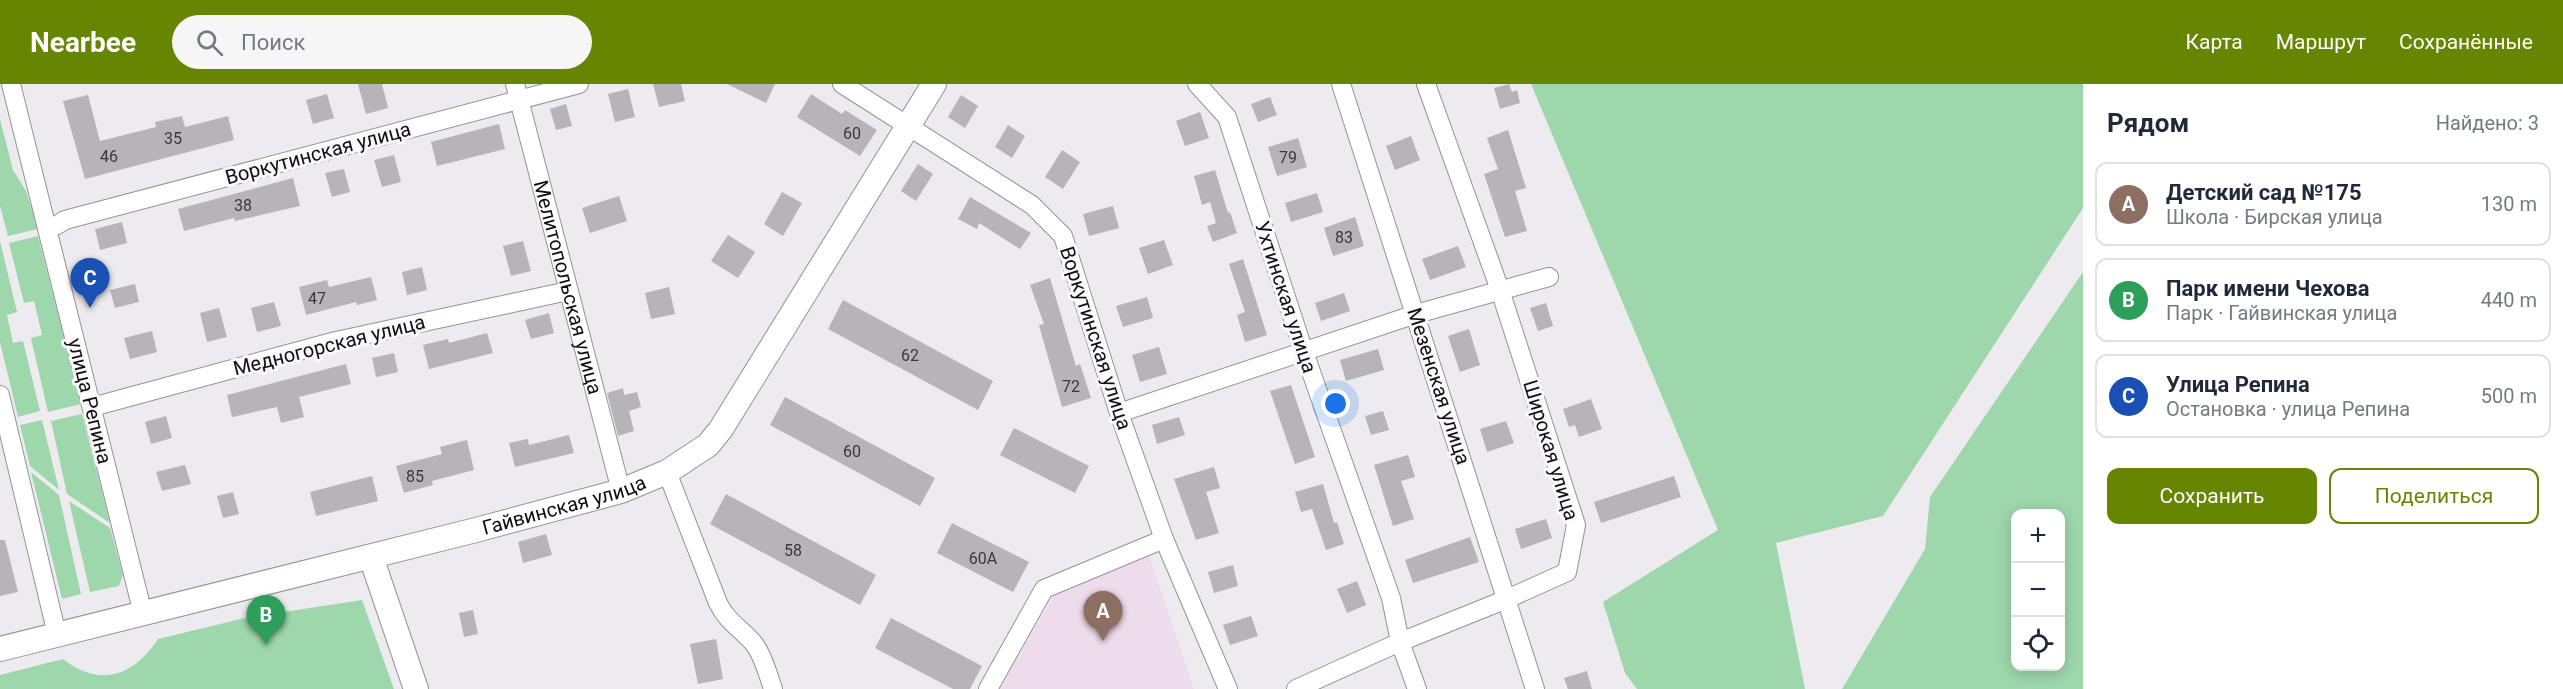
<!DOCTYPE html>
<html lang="ru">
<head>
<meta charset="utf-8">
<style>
  body { margin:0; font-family:Roboto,sans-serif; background:#f6f6f7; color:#1f2937 }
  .controls { position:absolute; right:18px; bottom:18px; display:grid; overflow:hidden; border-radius:12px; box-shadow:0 3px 15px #0003 }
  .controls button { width:54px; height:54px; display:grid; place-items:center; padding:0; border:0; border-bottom:2px solid #e0e1e3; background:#fff; color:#1f2937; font:30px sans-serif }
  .you { position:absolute; left:1336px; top:320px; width:21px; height:21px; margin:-15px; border:4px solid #fff; border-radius:50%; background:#1a73e8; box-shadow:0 0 0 9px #1a73e833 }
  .badge { display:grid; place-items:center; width:39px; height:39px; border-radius:50%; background:#668602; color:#fff; font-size:20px; font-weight:700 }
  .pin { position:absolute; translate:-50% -50px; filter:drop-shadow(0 2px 3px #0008) }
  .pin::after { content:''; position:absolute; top:32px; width:21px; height:18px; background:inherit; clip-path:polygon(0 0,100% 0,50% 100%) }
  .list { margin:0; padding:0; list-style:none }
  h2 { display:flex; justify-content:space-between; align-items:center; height:78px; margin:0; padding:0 24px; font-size:26px }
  h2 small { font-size:20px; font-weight:400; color:#747a83 }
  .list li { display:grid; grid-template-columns:39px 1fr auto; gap:18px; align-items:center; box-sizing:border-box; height:84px; margin:0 12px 12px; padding:0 12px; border:2px solid #e0e1e3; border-radius:12px }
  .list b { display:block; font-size:22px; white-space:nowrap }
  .list p { margin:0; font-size:20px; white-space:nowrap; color:#747a83 }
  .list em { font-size:20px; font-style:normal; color:#747a83 }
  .actions { display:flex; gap:12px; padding:18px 24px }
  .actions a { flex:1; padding:14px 0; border:2px solid #668602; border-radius:12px; text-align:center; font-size:21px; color:#668602 }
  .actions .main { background:#668602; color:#fff }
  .icon { flex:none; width:33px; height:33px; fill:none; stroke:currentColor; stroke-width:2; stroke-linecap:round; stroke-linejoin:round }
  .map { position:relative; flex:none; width:2083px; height:605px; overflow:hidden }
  header { display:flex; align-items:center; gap:36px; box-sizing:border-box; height:84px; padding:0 30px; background:#668602; color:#fff }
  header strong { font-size:28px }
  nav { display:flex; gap:33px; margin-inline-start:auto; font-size:21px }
  .search { width:420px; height:54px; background:#f6f6f7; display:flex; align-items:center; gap:15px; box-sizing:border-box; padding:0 21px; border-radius:33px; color:#747a83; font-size:22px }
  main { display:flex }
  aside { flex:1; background:#fff }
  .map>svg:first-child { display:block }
</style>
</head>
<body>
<header>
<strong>Nearbee</strong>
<div class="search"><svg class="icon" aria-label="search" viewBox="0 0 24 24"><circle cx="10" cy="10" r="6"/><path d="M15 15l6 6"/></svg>Поиск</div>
<nav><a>Карта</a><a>Маршрут</a><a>Сохранённые</a></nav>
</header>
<main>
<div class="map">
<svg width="2083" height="605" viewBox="0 0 2083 605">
  <rect width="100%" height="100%" fill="#edebef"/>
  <path fill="#eedbec" d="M1149 471 1194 605H1000L1055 510Z"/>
  <g fill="#9ed7ac" fill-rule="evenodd">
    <path d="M1531 0H2083V124L1883 432 1776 459 1805 605H1637L1625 589 1603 518 1718 446Z"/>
    <path d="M0 35 13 86 26 107 38 145 8 152 0 122Z"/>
    <path d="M38 152 81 320 48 328 31 254 42 251 34 217 24 219 9 159Z"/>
    <path d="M0 157 17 228 7 231 13 259 23 257 40 327 18 333 0 258Z"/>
    <path d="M2083 188V605H1842L1925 465 1930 413ZM2016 430H2060V582H2016Z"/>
    <path d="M82 330 110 439 67 410 51 337Z"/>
    <path d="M42 336 59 406 30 382 20 341Z"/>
    <path d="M31 388 59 411 81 510 62 515Z"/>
    <path d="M69 417 110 444 123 491 119 502 90 508Z"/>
    <path d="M362 516 394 605H0V591L63 575C100 604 134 592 158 555L245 534Z"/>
  </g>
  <g fill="#b6b4b9">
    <path d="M358 0H382L388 24 366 30Z"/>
    <path d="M653 0H681L685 17 659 23Z"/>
    <path d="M727 0H775L766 19Z"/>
    <path d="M1509 0 1512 8 1517 6 1520 19 1500 25 1494 4Z"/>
    <path d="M628 5 635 33 615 38 608 10Z"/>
    <path d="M327 10 334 34 313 40 306 16Z"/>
    <path d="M811 10 842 30 845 26 877 46 860 72 797 33Z"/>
    <path d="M88 11 100 57 156 43 155 38 182 32 185 43 228 32 234 56 85 95 63 17Z"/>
    <path d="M961 11 978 22 965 44 948 33Z"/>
    <path d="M1270 13 1277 31 1258 38 1251 20Z"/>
    <path d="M566 20 572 42 556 46 550 25Z"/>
    <path d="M1200 28 1209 54 1185 62 1176 37Z"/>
    <path d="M499 40 505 65 437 82 431 58Z"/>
    <path d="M1008 41 1025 52 1012 74 995 63Z"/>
    <path d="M1508 46 1526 104 1515 107 1527 147 1505 153 1484 90 1498 85 1487 54Z"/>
    <path d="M1411 52 1420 76 1395 86 1386 62Z"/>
    <path d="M1298 54 1307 83 1277 92 1268 63Z"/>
    <path d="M1062 66 1080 78 1063 105 1045 93Z"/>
    <path d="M394 71 401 98 382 103 374 76Z"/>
    <path d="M918 80 933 90 916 117 901 107Z"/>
    <path d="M344 85 350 108 332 113 325 89Z"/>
    <path d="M1215 86 1228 129 1230 128 1237 149 1213 158 1207 142 1216 139 1210 118 1202 121 1194 92Z"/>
    <path d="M293 94 300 122 235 137 234 134 184 147 178 125Z"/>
    <path d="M782 108 802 119 783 152 764 140Z"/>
    <path d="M1317 109 1323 128 1291 138 1285 119Z"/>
    <path d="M619 112 627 137 590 149 582 124Z"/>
    <path d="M970 113 1031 149 1020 165 979 139 977 145 958 135Z"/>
    <path d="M1113 122 1119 144 1089 152 1083 130Z"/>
    <path d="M1355 133 1364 162 1333 172 1324 144Z"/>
    <path d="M122 138 127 159 100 166 95 145Z"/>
    <path d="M728 151 755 168 738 194 711 177Z"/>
    <path d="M1164 156 1173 181 1148 190 1139 164Z"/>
    <path d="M523 157 531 187 511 192 503 162Z"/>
    <path d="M1458 162 1466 183 1430 196 1422 175Z"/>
    <path d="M1243 175 1267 251 1245 258 1237 231 1245 228 1229 180Z"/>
    <path d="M422 183 427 206 407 211 402 188Z"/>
    <path d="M371 193 377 216 357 221 356 218 306 231 299 203 327 196 329 203Z"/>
    <path d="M1050 194 1076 282 1080 280 1091 314 1062 323 1039 241 1044 240 1030 201Z"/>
    <path d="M135 200 139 218 115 224 110 206Z"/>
    <path d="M669 203 675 230 651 235 645 209Z"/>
    <path d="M1344 209 1350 227 1321 237 1315 219Z"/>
    <path d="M1147 213 1153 234 1123 243 1116 222Z"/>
    <path d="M843 216 993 297 978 326 828 245Z"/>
    <path d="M274 218 281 242 257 248 251 224Z"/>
    <path d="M1546 219 1553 242 1538 247 1530 224Z"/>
    <path d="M219 224 227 253 207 258 200 229Z"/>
    <path d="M549 229 554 249 531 255 525 236Z"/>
    <path d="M1469 245 1480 281 1460 288 1448 252Z"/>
    <path d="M152 247 157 268 130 275 124 254Z"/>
    <path d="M487 249 493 269 429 285 423 261 448 255 449 259Z"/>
    <path d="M1159 263 1167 290 1140 298 1132 271Z"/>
    <path d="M1378 265 1384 286 1346 297 1340 276Z"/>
    <path d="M394 269 398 288 376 293 372 274Z"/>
    <path d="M346 280 351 300 299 313 304 333 281 339 277 323 232 333 227 311Z"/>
    <path d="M1291 301 1315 373 1295 380 1270 307Z"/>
    <path d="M623 304 624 311 637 308 641 323 629 327 634 347 618 352 607 309Z"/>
    <path d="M785 313 935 394 920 422 770 341Z"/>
    <path d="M1591 315 1602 345 1579 353 1575 341 1569 343 1563 325Z"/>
    <path d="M1383 327 1389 346 1371 351 1365 332Z"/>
    <path d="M166 332 172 354 151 360 145 338Z"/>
    <path d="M1179 333 1185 351 1157 360 1152 341Z"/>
    <path d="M1506 337 1514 359 1487 368 1480 345Z"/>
    <path d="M1014 344 1089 382 1075 409 1000 371Z"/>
    <path d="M569 351 574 369 515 383 509 359 528 355 529 361Z"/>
    <path d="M467 356 474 386 432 397 433 401 404 409 396 382 442 370 440 363Z"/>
    <path d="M1408 371 1415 393 1401 397 1414 435 1393 442 1374 381Z"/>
    <path d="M185 381 191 400 162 407 156 388Z"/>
    <path d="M1214 383 1220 404 1206 408 1219 449 1196 456 1174 395Z"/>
    <path d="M372 392 378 417 316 432 310 408Z"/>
    <path d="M1674 392 1681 413 1601 439 1594 418Z"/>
    <path d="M1323 400 1334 439 1337 438 1344 460 1326 466 1312 425 1301 428 1295 408Z"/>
    <path d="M233 408 239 430 223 434 217 412Z"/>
    <path d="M726 410 876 491 860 521 710 440Z"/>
    <path d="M1546 435 1552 454 1521 465 1515 445Z"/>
    <path d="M952 439 1029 478 1013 508 937 469Z"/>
    <path d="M546 450 552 471 523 479 518 458Z"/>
    <path d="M1470 453 1479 478 1413 499 1405 476Z"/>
    <path d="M0 456H5L18 508 0 512Z"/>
    <path d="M1233 481 1238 502 1214 509 1208 488Z"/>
    <path d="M1357 497 1366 521 1347 529 1337 505Z"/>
    <path d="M473 526 478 550 464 553 459 529Z"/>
    <path d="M1251 532 1258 552 1230 561 1223 541Z"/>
    <path d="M891 534 982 582 970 605H953L875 564Z"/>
    <path d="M716 555 723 595 698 600 690 560Z"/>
    <path d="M1587 587 1592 605H1568L1564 594Z"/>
  </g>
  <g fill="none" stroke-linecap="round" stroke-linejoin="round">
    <g stroke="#949296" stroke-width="20">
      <g id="minor">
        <path d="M11 0 143 530"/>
        <path id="s1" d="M515 0 621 407"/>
        <path d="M842 0 1032 121 1063 152 1119 329 1164 455 1228 605"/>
        <path d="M1197 0 1227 33 1304 268 1391 514 1400 558 1417 605"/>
        <path d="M1341 0 1535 605"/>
        <path d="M57 141 65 136 579 0"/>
        <path d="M0 311 57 551"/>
        <path d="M92 323 336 257 568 207"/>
        <path d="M1119 329 1416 230 1549 193"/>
        <path d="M667 388 718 519C727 538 743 546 755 561 764 574 768 590 773 605"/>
        <path d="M988 605 1044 505 1164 455"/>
        <path d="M1296 605 1400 558 1507 515 1567 488 1576 441 1500 206 1426 0"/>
      </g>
    </g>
    <g stroke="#949296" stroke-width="26">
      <g id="major">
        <path d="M371 473 416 605"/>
        <path id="s2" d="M0 565 476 446 621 407 667 388 708 361 721 345 934 0"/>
      </g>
    </g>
    <use href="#minor" stroke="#fff" stroke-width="18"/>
    <use href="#major" stroke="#fff" stroke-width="24"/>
  </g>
  <g text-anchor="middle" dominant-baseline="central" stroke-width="6" stroke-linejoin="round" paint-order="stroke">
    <g font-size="16" fill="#39383a">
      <text x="852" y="49">60</text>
      <text x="173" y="54">35</text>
      <text x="109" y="72">46</text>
      <text x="1288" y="73">79</text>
      <text x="243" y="121">38</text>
      <text x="1344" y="153">83</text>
      <text x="317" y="214">47</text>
      <text x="910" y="271">62</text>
      <text x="1071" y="302">72</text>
      <text x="852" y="367">60</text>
      <text x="415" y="392">85</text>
      <text x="793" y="466">58</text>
      <text x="983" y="474">60А</text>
    </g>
    <g font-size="20" fill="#0f0e10" stroke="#faf8fd">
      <text transform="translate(318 69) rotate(-15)">Воркутинская улица</text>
      <text stroke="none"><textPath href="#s1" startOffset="210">Мелитопольская улица</textPath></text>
      <text transform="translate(1286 213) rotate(72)">Ухтинская улица</text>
      <text transform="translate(1096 254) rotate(72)">Воркутинская улица</text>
      <text transform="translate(329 261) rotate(-14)">Медногорская улица</text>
      <text transform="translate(1439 302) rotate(72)">Мезенская улица</text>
      <text transform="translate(90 317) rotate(76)">улица Репина</text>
      <text transform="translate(1551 366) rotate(73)">Широкая улица</text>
      <text stroke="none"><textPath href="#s2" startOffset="582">Гайвинская улица</textPath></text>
    </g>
  </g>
</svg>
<div class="controls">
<button>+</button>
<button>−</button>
<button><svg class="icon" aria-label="locate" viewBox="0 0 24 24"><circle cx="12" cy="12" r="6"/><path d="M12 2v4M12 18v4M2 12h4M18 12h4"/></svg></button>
</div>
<div class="you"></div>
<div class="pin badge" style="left:1103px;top:557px;background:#8d6e63">A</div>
<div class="pin badge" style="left:266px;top:561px;background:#2e9e5b">B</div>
<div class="pin badge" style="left:90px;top:224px;background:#1a4fb4">C</div>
</div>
<aside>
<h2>Рядом<small>Найдено: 3</small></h2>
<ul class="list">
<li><span class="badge" style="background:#8d6e63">A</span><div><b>Детский сад №175</b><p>Школа · Бирская улица</p></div><em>130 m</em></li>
<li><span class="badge" style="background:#2e9e5b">B</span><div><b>Парк имени Чехова</b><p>Парк · Гайвинская улица</p></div><em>440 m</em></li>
<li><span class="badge" style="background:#1a4fb4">C</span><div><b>Улица Репина</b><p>Остановка · улица Репина</p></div><em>500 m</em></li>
</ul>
<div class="actions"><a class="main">Сохранить</a><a>Поделиться</a></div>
</aside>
</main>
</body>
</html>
